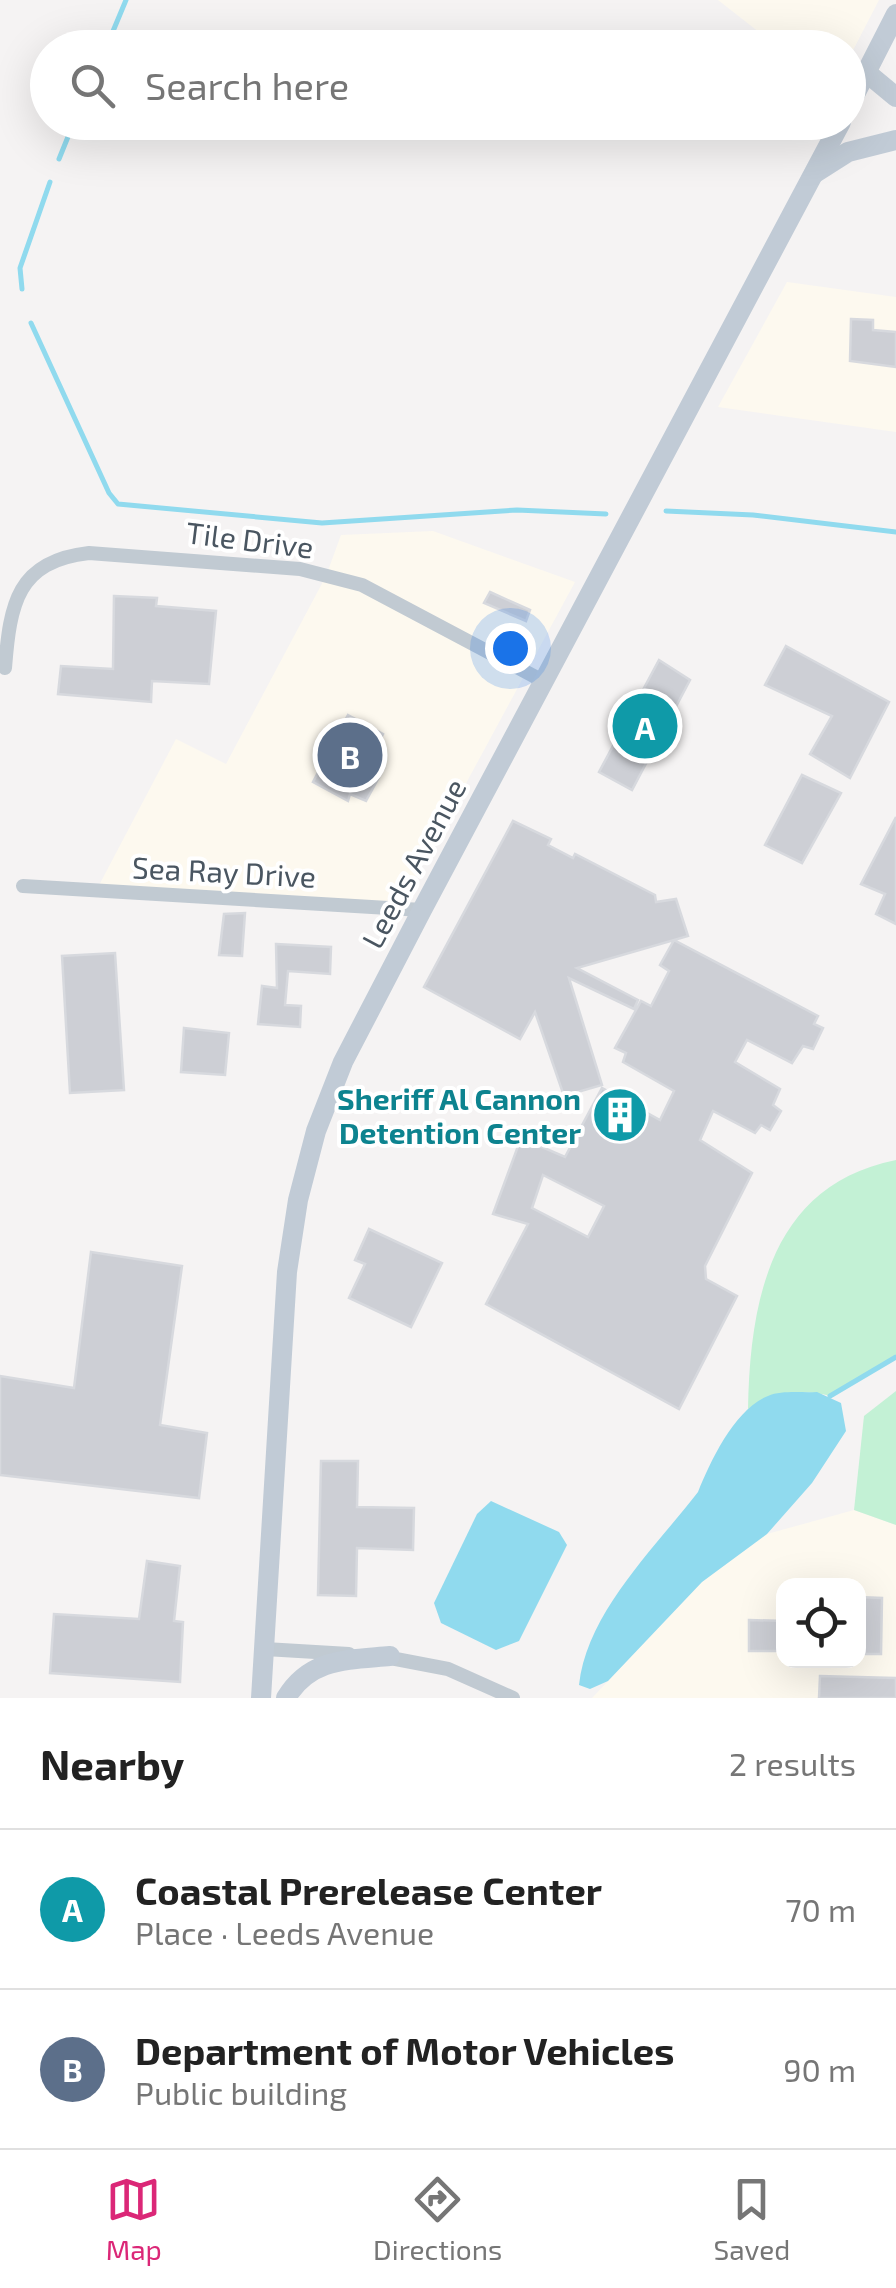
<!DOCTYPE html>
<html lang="en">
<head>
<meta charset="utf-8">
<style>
  body { margin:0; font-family:"Exo 2",sans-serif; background:#f2f2f2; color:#222 }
  .controls { position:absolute; right:30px; bottom:30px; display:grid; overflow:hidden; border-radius:20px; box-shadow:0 10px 40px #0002 }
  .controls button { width:90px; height:90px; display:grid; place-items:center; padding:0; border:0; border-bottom:2px solid #e0e0e0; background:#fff; color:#222; font:50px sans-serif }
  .you { position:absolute; left:510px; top:648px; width:35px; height:35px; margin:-25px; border:8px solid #fff; border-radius:50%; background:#1a73e8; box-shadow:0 0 0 15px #1a73e833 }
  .badge { display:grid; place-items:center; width:65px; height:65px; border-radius:50%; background:#db2777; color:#fff; font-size:32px; font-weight:700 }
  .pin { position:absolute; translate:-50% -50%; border:5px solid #fff; box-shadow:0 2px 10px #0006 }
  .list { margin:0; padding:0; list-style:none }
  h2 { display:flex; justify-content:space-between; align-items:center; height:130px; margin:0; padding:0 40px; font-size:42px }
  h2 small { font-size:32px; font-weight:400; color:#767676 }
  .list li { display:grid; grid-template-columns:65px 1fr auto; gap:30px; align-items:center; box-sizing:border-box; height:160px; padding:0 40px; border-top:2px solid #e0e0e0 }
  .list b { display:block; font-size:38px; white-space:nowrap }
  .list p { margin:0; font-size:32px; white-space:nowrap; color:#767676 }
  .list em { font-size:32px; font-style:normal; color:#767676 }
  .icon { flex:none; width:55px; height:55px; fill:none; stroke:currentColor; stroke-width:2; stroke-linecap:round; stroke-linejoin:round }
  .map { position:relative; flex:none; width:896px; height:1698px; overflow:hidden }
  .search { position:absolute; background:#fff; box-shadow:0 10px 40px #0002; left:30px; right:30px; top:30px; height:110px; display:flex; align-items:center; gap:25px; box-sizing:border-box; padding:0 35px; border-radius:55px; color:#767676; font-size:38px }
  .sheet { height:450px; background:#fff }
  nav { display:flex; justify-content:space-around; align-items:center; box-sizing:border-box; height:140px; border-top:2px solid #e0e0e0; background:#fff; font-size:28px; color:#767676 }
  nav a { display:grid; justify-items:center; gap:5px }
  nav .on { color:#db2777 }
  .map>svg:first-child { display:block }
</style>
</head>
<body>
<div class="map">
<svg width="896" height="1698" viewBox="0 0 896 1698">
  <rect width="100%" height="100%" fill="#f5f3f3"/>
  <g fill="#fdf9ef" fill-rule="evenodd">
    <path d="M718 0H879L849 58 848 48 778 47Z"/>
    <path d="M787 282 896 297V432L718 407Z"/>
    <path d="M433 531 575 582 398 909 96 891 176 739 226 764 326 576 341 535Z"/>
    <path d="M854 1510 896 1525V1698H592L702 1582 767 1534ZM784 1586H858V1660H784Z"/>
  </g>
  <g fill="#c3f1d5">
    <path d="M896 1160V1357L830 1396C801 1388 773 1393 748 1409 750 1300 771 1185 896 1160Z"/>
    <path d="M896 1391V1525L854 1510 864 1416Z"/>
  </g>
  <g fill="#90daee">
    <path d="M817 1392 841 1403 846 1431 812 1483 767 1534 702 1582 608 1681 590 1689 579 1685C587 1612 655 1548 698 1492 711 1460 735 1409 768 1396 782 1390 802 1393 817 1392Z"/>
    <path d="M491 1501 559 1532 567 1545 519 1641 496 1650 441 1623 434 1603 477 1514Z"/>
  </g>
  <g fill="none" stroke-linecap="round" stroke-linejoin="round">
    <g stroke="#90daee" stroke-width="5">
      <path d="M106 48 126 0"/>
      <path d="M59 159 74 122"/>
      <path d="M22 289 20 268 50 182"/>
      <path d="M31 323 109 493 118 504 322 523 517 510 606 514"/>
      <path d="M666 511 753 515 896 532"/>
      <path d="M830 1396 896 1357"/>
    </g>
  </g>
  <g fill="#cdcfd5" stroke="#d7d9de" stroke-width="2.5" fill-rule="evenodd">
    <path d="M851 319 873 320V330L896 332V367L850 361Z"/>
    <path d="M490 592 530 610 526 621 484 603Z"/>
    <path d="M114 596 157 598 156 606 216 611 209 684 152 681 151 702 58 694 61 666 113 669Z"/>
    <path d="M786 646 889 702 850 778 810 754 832 716 765 685Z"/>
    <path d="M659 660 690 680 632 790 599 772Z"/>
    <path d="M348 715 383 734 371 759 384 768 366 801 350 794 348 801 313 782Z"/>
    <path d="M802 775 841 793 802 863 765 845Z"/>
    <path d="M896 817V924L876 914 885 894 861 884Z"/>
    <path d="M513 821 551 839 548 845 573 858 575 854 655 895 656 902 676 899 688 936 674 940 818 1016 814 1024 823 1028 813 1049 803 1046 792 1063 747 1040 735 1062 780 1089 773 1105 781 1111 770 1130 761 1125 755 1133 713 1111 700 1140 752 1173 705 1266 706 1279 737 1296 679 1409 486 1304 528 1224 493 1214 521 1138 565 1157 602 1088 660 1120 674 1091 623 1062 626 1053 615 1048 641 1001 651 1006 669 971 660 965 674 940 577 968 638 1000 634 1009 569 978 602 1085 564 1096 535 1012 520 1039 424 987ZM543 1175 604 1206 588 1237 532 1208Z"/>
    <path d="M245 913 242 956 219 955 224 914Z"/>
    <path d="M276 944 331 947 330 974 288 971 285 1005 301 1006 300 1027 258 1024 262 986 277 988Z"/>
    <path d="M115 953 124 1090 70 1093 62 956Z"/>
    <path d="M184 1028 229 1033 225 1075 181 1072Z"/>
    <path d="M369 1229 442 1263 411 1327 349 1298 365 1264 355 1260Z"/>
    <path d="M91 1252 182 1266 160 1425 207 1433 199 1498 0 1475V1376L74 1388Z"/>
    <path d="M321 1461H358L357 1507 414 1508 413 1550 357 1548 356 1596 318 1595Z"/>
    <path d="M147 1561 180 1566 174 1621 183 1622 180 1682 50 1673 54 1614 139 1619Z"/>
    <path d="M858 1597 882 1598 881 1654H858Z"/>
    <path d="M749 1620 784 1621V1651H749Z"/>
    <path d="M820 1676 896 1678V1698H819Z"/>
  </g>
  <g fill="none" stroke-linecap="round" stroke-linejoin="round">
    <g stroke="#c1cad2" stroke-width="14">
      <path d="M5 668C10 604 17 561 89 553L300 569 362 585 543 681"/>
      <path d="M23 886 422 910"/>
      <path d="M265 1649 349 1654"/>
      <path d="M380 1656 448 1669 513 1698"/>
    </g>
    <g stroke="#c1cbd6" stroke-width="20">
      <path d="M867 73 896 97"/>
      <path d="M848 108 896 14"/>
      <path d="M815 173 848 152 896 140"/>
      <path d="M261 1698 287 1272 298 1200 316 1131 343 1062 422 910 841 122"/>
      <path d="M286 1698C310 1658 347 1660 390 1656"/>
    </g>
  </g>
  <defs>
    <g id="building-disc" transform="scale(2.875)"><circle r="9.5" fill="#0f9aa8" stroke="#fff"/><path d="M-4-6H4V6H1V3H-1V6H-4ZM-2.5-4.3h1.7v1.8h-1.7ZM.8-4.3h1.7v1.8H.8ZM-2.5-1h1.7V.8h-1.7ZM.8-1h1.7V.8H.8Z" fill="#fff"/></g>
  </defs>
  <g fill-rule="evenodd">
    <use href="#building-disc" x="620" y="1115"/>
  </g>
  <g text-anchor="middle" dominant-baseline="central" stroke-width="8" stroke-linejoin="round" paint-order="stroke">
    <g font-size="30" fill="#4a5661" stroke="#fff">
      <text transform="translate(250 539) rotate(7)">Tile Drive</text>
      <text transform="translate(413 863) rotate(-62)">Leeds Avenue</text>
      <text transform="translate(224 871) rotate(3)">Sea Ray Drive</text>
    </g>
    <g font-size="30" font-weight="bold" fill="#0d838f" stroke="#fff" text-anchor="end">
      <text x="581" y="1098">Sheriff Al Cannon<tspan x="581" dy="34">Detention Center</tspan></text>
    </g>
  </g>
</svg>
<div class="controls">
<button><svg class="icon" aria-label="locate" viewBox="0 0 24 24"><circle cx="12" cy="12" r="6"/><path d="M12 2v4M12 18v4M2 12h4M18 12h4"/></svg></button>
</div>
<div class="you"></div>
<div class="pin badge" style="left:645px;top:726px;background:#0f9aa8">A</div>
<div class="pin badge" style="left:350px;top:755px;background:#5c6f8a">B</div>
<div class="search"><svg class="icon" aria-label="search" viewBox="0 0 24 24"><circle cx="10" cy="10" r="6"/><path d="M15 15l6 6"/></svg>Search here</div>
</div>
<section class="sheet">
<h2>Nearby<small>2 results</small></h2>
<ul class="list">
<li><span class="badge" style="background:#0f9aa8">A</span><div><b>Coastal Prerelease Center</b><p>Place · Leeds Avenue</p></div><em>70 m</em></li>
<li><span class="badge" style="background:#5c6f8a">B</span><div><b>Department of Motor Vehicles</b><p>Public building</p></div><em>90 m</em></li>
</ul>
</section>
<nav>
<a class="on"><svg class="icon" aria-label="map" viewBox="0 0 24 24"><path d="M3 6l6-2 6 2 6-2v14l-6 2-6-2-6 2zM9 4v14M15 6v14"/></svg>Map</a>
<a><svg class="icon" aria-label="directions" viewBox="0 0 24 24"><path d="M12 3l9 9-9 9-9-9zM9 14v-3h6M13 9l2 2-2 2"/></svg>Directions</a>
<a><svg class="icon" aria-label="saved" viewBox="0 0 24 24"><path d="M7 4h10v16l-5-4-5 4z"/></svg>Saved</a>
</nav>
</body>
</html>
